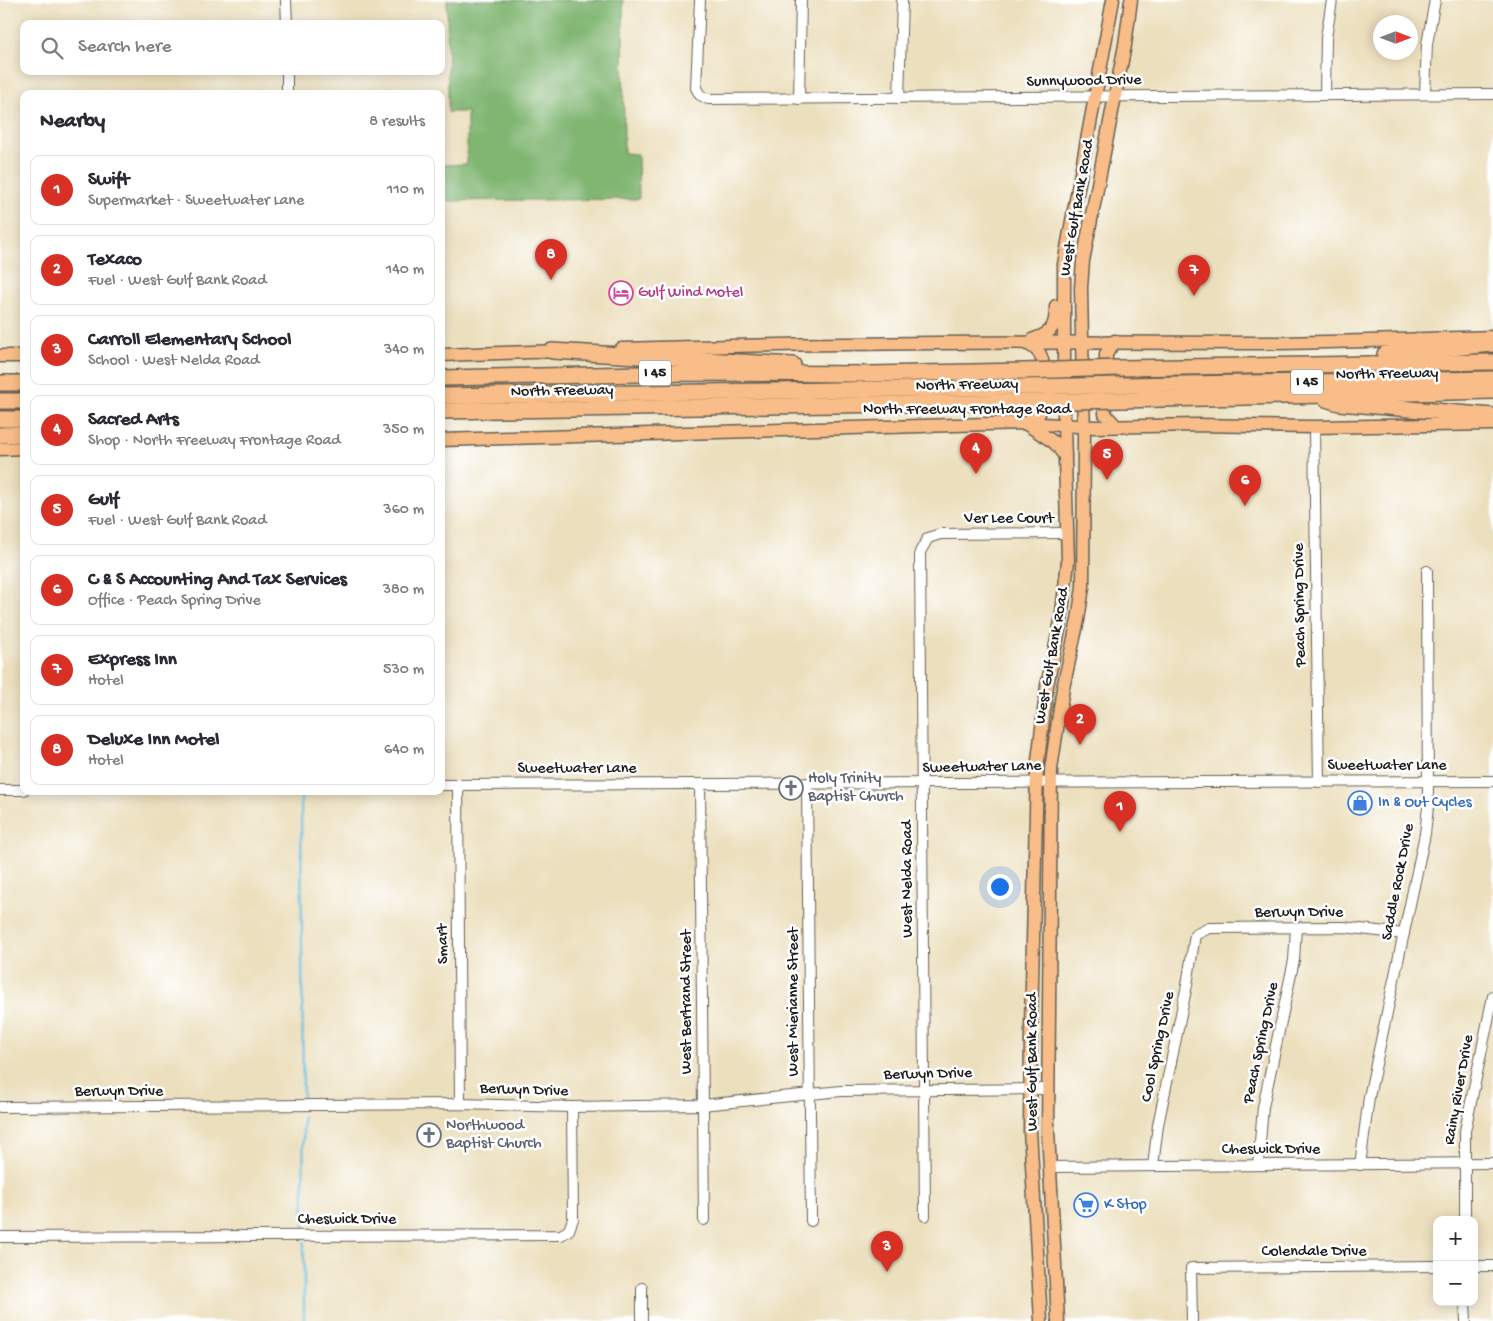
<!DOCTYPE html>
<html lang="en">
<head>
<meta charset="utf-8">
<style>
  body { margin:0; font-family:"Gochi Hand",sans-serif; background:#f7f7f7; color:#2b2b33 }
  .controls { position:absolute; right:15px; bottom:15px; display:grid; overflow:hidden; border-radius:10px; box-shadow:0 2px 12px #0003 }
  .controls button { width:45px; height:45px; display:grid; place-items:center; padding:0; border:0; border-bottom:1px solid #e1e1e2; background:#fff; color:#2b2b33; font:25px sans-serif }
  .compass { position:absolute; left:1373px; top:15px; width:45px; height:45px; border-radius:50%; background:#fff; box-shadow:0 2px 12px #0003; rotate:90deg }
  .you { position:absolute; left:999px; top:886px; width:18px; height:18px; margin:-12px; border:4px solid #fff; border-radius:50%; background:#1a73e8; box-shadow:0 0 0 8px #1a73e833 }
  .badge { display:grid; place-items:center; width:32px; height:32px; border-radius:50%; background:#d93025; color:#fff; font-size:16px; font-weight:700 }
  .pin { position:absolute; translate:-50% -41px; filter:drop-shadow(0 1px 2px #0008) }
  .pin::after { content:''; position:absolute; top:26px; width:18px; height:15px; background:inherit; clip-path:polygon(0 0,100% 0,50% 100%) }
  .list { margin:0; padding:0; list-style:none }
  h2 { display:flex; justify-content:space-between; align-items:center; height:65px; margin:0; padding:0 20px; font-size:21px }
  h2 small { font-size:16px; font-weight:400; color:#7c7c81 }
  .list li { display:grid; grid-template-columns:32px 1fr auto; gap:15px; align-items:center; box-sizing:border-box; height:70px; margin:0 10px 10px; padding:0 10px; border:1px solid #e1e1e2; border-radius:10px }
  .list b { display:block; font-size:19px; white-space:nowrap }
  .list p { margin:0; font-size:16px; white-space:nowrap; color:#7c7c81 }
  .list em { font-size:16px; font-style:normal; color:#7c7c81 }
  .icon { flex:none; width:28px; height:28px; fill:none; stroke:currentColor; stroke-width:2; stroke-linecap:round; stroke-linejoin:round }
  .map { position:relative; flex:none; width:1493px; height:1321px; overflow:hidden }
  .search { position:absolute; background:#fff; box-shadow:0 2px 12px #0003; left:20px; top:20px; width:425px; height:55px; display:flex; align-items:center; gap:12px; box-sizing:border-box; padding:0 18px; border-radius:10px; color:#7c7c81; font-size:19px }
  .panel { position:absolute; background:#fff; box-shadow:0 2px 12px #0003; left:20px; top:90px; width:425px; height:705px; border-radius:10px }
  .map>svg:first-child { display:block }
</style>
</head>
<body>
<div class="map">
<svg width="1493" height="1321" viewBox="0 0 1493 1321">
  <rect width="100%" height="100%" fill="#fff"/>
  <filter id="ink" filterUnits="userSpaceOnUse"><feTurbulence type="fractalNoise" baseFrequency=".02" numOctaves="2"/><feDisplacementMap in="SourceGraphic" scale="10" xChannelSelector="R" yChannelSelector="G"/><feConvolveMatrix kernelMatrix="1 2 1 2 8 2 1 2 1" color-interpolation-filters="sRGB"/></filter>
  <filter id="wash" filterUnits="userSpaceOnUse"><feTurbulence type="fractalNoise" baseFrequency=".0096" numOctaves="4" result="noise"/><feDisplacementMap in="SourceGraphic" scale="20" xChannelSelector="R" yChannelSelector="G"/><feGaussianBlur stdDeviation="1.12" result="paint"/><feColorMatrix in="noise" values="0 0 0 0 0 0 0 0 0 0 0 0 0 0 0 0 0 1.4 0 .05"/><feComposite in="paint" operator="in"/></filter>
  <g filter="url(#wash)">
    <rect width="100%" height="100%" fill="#ecdfbd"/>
    <path fill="#80b672" stroke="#4e6947" d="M447 0H623L624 153 638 154 639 199 441 201V165L467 164V112H448Z"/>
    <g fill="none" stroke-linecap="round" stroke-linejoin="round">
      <g stroke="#63bee0" stroke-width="2.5">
        <path d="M301 793 303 1102"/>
        <path d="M303 1117 304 1228"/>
        <path d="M304 1242V1321"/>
      </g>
    </g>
  </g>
  <g filter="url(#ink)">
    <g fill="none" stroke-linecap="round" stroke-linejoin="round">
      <g stroke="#656054" stroke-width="12">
        <g id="minor">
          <path d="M286 0 287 24"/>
          <path d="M700 0 696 88 700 95 708 99 1493 94"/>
          <path d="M287 71V94"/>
          <path d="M1425 94 1427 44 1435 0"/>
          <path d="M1325 95 1326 38 1332 0"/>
          <path d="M899 98 902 0"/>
          <path d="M799 99 801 0"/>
          <path d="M1314 427 1319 782"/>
          <path d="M807 783 811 1221"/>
          <path d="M458 784 460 1104"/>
          <path d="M700 784 704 1220"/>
          <path d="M441 785 1493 781"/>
          <path d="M0 790H24"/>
          <path d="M0 1107 460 1104 572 1107 702 1105 841 1091 1047 1089"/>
          <path d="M1258 1165 1263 1107 1294 960 1296 928"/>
          <path d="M1360 1165 1369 1097 1425 834 1428 807 1427 571"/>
          <path d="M1153 1166 1158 1125 1187 985 1195 935 1209 928 1343 927 1404 934"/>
          <path d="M1050 1167 1493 1163"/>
          <path d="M925 1216 920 552 928 538 940 534 1068 533"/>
          <path d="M1465 1220V1131L1493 996"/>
          <path d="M0 1237 561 1235 569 1230 573 1219 572 1107"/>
          <path d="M1474 1266H1493"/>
          <path d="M642 1288V1321"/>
          <path d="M1465 1302 1466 1321"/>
          <path d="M1192 1321 1191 1268 1437 1266"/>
        </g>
      </g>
      <g stroke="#656054" stroke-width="15">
        <g id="major">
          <path d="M1034 339C1053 334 1056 324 1056 306"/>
          <path d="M1115 341 1106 354 1105 414 1116 426"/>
          <path d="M1025 343C1031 345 1036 348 1040 354 1046 366 1046 405 1038 415 1035 419 1029 421 1025 423"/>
          <path d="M621 349C832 342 1042 342 1252 343 1332 343 1413 339 1493 337"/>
          <path d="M441 355 561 351"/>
          <path d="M0 356H24"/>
          <path d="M1025 423 1055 443 1065 456"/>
          <path d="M441 440 1025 423 1095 427 1198 425 1314 427 1493 424"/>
          <path d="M0 449 24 448"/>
          <path d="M1041 1321 1030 1130 1031 1027 1037 769 1047 686 1061 621 1068 561 1064 425V264L1113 0"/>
          <path d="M1058 1321 1048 1131 1051 769 1063 688 1078 620 1083 587 1084 438 1081 288 1083 261 1125 45 1131 0"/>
        </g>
      </g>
      <g stroke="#656054" stroke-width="18">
        <g id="highway">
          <path d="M552 351 793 365"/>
          <path d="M1385 354 1493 344"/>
          <path d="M1120 368 1493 362"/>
          <path d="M441 378 693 373 869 374 1024 371"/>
          <path d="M0 383H24"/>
          <path d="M1121 385 1493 379"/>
          <path d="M441 396 1025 387"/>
          <path d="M1326 399 1339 403 1493 416"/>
          <path d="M1121 400 1493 391"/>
          <path d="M0 401H24"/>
          <path d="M441 411 1025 402"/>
          <path d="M0 419H24"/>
          <path d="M0 435 24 434"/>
        </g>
      </g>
      <use href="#minor" stroke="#fff" stroke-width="10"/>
      <use href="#major" stroke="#f8bd88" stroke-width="12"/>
      <use href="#highway" stroke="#f8bd88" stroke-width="15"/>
      <g stroke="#656054" stroke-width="18" stroke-linecap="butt">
        <g id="highway-bridge">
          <path d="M1024 371 1120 368"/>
          <path d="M1025 387 1121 385"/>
          <path d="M1025 402 1121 400"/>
        </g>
      </g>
      <use href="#highway-bridge" stroke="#f8bd88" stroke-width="15"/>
    </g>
  </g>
  <defs>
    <g id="hotel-ring" transform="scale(1.25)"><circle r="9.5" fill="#fff" stroke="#d1479c" stroke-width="1.5"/><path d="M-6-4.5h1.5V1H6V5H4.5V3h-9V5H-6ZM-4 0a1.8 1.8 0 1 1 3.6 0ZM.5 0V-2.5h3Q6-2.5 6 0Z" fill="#d1479c"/></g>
    <g id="church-ring" transform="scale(1.25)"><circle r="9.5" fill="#fff" stroke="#6b7280" stroke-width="1.5"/><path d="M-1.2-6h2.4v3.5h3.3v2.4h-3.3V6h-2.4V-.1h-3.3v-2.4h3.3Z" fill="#6b7280"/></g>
    <g id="shop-ring" transform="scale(1.25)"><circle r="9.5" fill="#fff" stroke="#3f7fe0" stroke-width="1.5"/><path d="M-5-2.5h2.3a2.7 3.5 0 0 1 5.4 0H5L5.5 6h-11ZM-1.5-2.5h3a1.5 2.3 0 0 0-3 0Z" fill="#3f7fe0"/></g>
    <g id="supermarket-ring" transform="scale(1.25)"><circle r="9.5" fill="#fff" stroke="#3f7fe0" stroke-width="1.5"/><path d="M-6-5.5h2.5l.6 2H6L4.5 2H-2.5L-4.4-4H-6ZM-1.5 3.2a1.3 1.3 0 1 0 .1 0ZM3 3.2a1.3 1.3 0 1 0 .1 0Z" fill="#3f7fe0"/></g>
  </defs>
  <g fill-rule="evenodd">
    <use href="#hotel-ring" x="621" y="293"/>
    <use href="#church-ring" x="791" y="788"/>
    <use href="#shop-ring" x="1360" y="803"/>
    <use href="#church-ring" x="429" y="1135"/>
    <use href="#supermarket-ring" x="1086" y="1205"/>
  </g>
  <g text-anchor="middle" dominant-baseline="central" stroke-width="5" stroke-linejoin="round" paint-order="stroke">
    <g fill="#fff" stroke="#606060" stroke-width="1">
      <rect x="639" y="360.5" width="32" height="25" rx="4"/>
      <rect x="1291" y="369.5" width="32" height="25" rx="4"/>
    </g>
    <g font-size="15" font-weight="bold" fill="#1c1c1c">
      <text x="655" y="373">I 45</text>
      <text x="1307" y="382">I 45</text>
    </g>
    <g font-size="16" fill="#1c1c1c" stroke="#fff">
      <text transform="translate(1084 82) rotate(-1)">Sunnywood Drive</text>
      <text transform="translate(1078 208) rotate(-80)">West Gulf Bank Road</text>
      <text transform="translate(1387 375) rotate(-1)">North Freeway</text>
      <text transform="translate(967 386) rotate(-1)">North Freeway</text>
      <text transform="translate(562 392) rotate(-1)">North Freeway</text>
      <text x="967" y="410">North Freeway Frontage Road</text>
      <text x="1009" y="519">Ver Lee Court</text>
      <text transform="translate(1301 605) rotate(-91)">Peach Spring Drive</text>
      <text transform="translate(1053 656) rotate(-80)">West Gulf Bank Road</text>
      <text x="1387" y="766">Sweetwater Lane</text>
      <text transform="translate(982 768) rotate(-1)">Sweetwater Lane</text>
      <text x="577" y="769">Sweetwater Lane</text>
      <text transform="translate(908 879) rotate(-90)">West Nelda Road</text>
      <text transform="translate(1399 882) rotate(-79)">Saddle Rock Drive</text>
      <text x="1299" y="913">Berwyn Drive</text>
      <text transform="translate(444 944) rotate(-91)">Smart</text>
      <text transform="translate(687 1002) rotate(-90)">West Bertrand Street</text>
      <text transform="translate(794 1002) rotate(-90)">West Mierianne Street</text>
      <text transform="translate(1262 1043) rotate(-78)">Peach Spring Drive</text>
      <text transform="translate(1159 1047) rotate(-78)">Cool Spring Drive</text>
      <text transform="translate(1033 1062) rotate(-90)">West Gulf Bank Road</text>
      <text transform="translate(928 1075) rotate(-1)">Berwyn Drive</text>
      <text transform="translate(1460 1090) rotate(-80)">Rainy River Drive</text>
      <text transform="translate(524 1091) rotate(2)">Berwyn Drive</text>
      <text x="119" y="1092">Berwyn Drive</text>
      <text x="1271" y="1150">Cheswick Drive</text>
      <text x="347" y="1220">Cheswick Drive</text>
      <text x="1314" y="1252">Colendale Drive</text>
    </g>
    <g font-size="16" fill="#b23c85" stroke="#fff" text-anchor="start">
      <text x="638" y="293">Gulf Wind Motel</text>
    </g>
    <g font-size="16" fill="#5b616d" stroke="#fff" text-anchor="start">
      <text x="808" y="779">Holy Trinity<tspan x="808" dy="18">Baptist Church</tspan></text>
      <text x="446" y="1126">Northwood<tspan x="446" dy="18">Baptist Church</tspan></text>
    </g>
    <g font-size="16" fill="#366cbe" stroke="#fff" text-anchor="start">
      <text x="1378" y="803">In &amp; Out Cycles</text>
      <text x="1104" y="1205">K Stop</text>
    </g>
  </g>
</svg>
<div class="controls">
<button>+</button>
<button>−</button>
</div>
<svg class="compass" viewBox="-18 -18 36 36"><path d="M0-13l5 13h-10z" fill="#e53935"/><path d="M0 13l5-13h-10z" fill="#7c7c81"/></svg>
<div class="you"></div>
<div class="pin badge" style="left:1120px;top:832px">1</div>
<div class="pin badge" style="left:1080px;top:745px">2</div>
<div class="pin badge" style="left:887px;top:1272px">3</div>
<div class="pin badge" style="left:976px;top:474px">4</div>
<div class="pin badge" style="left:1107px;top:480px">5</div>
<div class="pin badge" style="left:1245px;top:506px">6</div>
<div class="pin badge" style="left:1194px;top:296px">7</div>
<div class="pin badge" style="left:551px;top:280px">8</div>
<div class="search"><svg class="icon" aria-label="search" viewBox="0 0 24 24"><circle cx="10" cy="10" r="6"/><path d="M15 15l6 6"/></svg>Search here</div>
<section class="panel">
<h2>Nearby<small>8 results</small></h2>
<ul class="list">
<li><span class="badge">1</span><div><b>Swift</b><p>Supermarket · Sweetwater Lane</p></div><em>110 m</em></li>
<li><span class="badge">2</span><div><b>Texaco</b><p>Fuel · West Gulf Bank Road</p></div><em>140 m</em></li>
<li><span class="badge">3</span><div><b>Carroll Elementary School</b><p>School · West Nelda Road</p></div><em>340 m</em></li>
<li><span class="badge">4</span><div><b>Sacred Arts</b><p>Shop · North Freeway Frontage Road</p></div><em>350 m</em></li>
<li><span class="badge">5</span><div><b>Gulf</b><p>Fuel · West Gulf Bank Road</p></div><em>360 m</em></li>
<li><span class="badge">6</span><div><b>C &amp; S Accounting And Tax Services</b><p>Office · Peach Spring Drive</p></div><em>380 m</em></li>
<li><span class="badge">7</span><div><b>Express Inn</b><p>Hotel</p></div><em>530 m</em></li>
<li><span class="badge">8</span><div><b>Deluxe Inn Motel</b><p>Hotel</p></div><em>640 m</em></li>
</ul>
</section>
</div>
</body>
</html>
